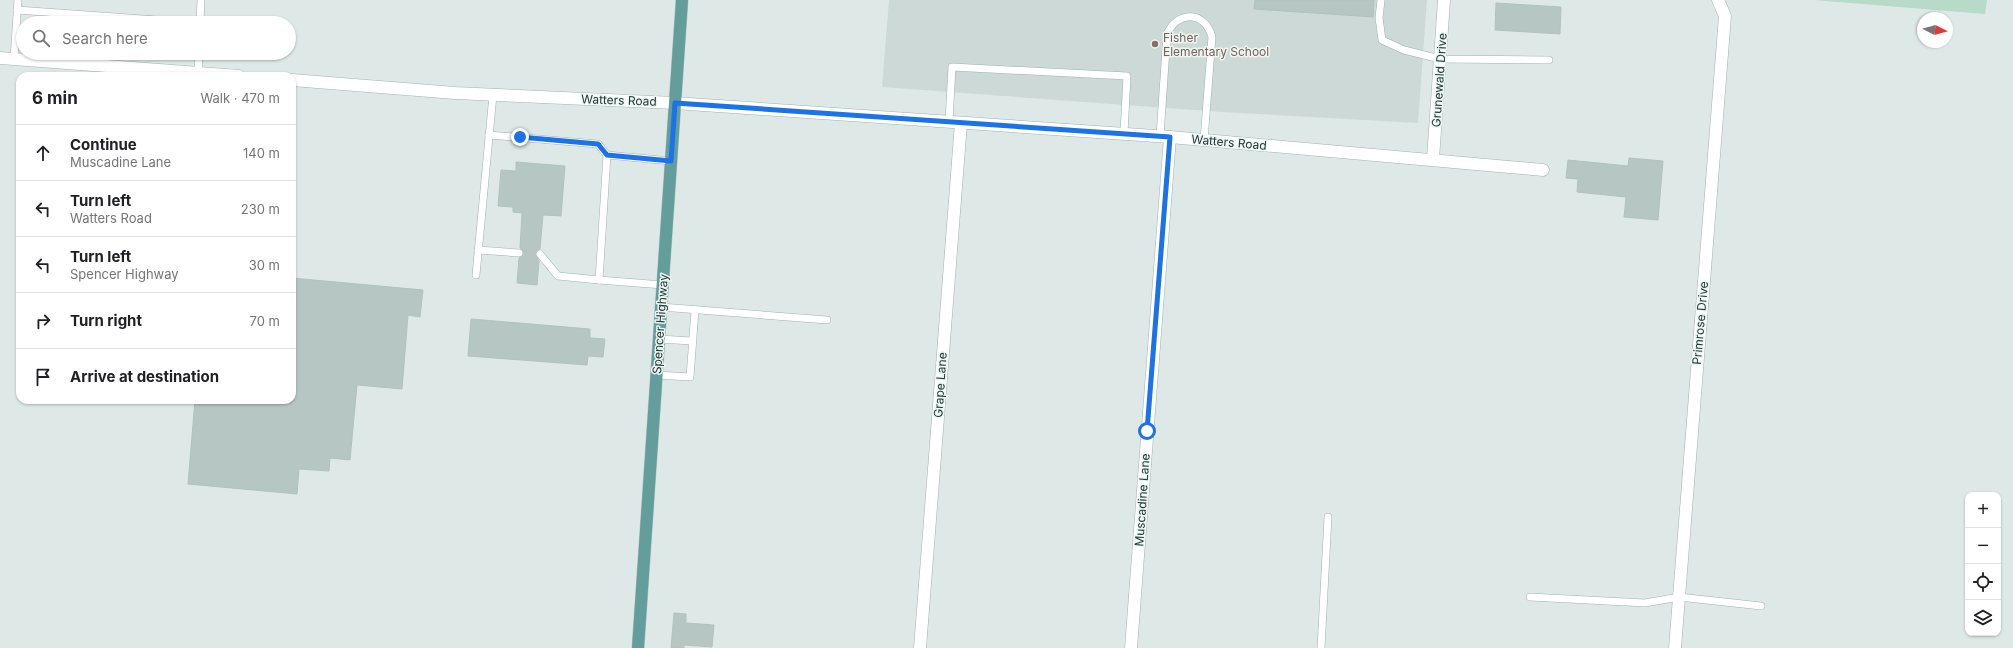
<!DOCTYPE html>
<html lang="en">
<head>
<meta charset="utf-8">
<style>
  body { margin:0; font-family:Inter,sans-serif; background:#f6f6f6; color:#202124 }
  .controls { position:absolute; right:12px; bottom:12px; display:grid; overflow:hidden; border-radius:8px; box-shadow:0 1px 3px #0004 }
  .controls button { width:36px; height:36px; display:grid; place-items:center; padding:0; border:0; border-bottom:1px solid #e0e0e0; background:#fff; color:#202124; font:20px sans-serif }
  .compass { position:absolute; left:1917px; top:12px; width:36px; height:36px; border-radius:50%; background:#fff; box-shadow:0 1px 3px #0004; rotate:95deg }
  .stop { position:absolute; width:12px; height:12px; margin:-9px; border:3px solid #1a73e8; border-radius:50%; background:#fff }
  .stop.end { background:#1a73e8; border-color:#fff; box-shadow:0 1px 4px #0008 }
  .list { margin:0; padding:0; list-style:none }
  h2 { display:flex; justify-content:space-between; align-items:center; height:52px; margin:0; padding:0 16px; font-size:17px }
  h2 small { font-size:13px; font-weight:400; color:#757577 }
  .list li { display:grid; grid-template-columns:26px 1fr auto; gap:12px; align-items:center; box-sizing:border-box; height:56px; padding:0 16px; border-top:1px solid #e0e0e0 }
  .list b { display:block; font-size:15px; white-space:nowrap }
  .list p { margin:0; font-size:13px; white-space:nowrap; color:#757577 }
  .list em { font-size:13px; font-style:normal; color:#757577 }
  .icon { flex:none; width:22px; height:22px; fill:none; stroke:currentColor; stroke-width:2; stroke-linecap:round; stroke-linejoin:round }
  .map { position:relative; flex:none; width:2013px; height:648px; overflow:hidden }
  .search { position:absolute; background:#fff; box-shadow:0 1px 3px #0004; left:16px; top:16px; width:280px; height:44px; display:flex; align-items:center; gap:10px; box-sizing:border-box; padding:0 14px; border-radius:22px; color:#757577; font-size:15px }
  .panel { position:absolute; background:#fff; box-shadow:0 1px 3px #0004; left:16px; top:72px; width:280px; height:332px; border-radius:12px }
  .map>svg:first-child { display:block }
</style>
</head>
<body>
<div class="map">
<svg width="2013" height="648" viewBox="0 0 2013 648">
  <rect width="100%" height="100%" fill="#dee9e7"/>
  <path fill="#ccd9d6" d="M889 0H1427L1418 123 1221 112 882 87Z"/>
  <path fill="#b7dac9" d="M1813 0H1987L1985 14Z"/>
  <g fill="#b6c6c3" stroke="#b0c2bf">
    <path d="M1255 0H1374L1373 17 1254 9Z"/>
    <path d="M1496 3 1561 7 1560 34 1495 30Z"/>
    <path d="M1629 158 1663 161 1658 220 1624 217 1626 197 1577 192 1578 179 1566 178 1568 160 1628 166Z"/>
    <path d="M516 162 565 166 561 216 543 215 540 249 537 250 535 254 539 261 537 285 517 283 519 258 524 254 523 250 520 248 522 213 513 212V207L498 206 501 170 516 171Z"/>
    <path d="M292 278 423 290 420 317 408 315 402 389 357 385 350 460 330 458 329 471 299 469 297 494 188 484 195 400H292Z"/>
    <path d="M471 319 590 329V338L605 339 603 357 588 356 587 365 468 356Z"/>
    <path d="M674 613 686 614V623L714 625 712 647 684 645V648H671Z"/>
  </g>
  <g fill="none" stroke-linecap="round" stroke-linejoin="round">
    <g stroke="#a1b0af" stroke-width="8">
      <g id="lane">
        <path d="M1381 0 1379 18 1382 40 1404 50 1440 59 1549 60"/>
        <path d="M17 10 199 23"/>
        <path d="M200 23 201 0"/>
        <path d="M14 59 18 0"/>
        <path d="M198 73 199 53"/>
        <path d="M949 121 952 67 1127 76 1124 133"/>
        <path d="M489 135 598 144 607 155 671 161"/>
        <path d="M1160 136 1167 34C1178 10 1205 11 1212 37L1204 140"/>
        <path d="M607 155 599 280 663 285"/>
        <path d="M478 250 519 253"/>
        <path d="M540 254 558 276 599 280"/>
        <path d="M476 275 493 95"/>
        <path d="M661 307 827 320"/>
        <path d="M659 339 692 341"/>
        <path d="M656 375 690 377 695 310"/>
        <path d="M1530 597 1645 603 1679 597 1761 606"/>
        <path d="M1321 648 1328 517"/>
      </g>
    </g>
    <g stroke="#a1b0af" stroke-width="13">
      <g id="street">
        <path d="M675 103 1170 137 1543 170"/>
        <path d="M1433 159 1444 0"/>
        <path d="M920 648 961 123"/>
        <path d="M1131 648 1170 137"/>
        <path d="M1675 648 1725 16 1718 0"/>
      </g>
    </g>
    <g stroke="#9db4b1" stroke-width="13">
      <g id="secondary">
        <path d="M0 58 239 76"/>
        <path d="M292 80 455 93 675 103"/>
      </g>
    </g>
    <g stroke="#bcc3c3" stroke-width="13">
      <path id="primary" d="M638 648 682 0"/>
    </g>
    <use href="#lane" stroke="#fff" stroke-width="7"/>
    <use href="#street" stroke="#fff" stroke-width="12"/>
    <use href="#secondary" stroke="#fff" stroke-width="12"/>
    <use href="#primary" stroke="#639d9c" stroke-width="12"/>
  </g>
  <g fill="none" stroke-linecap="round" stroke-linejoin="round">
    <path stroke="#1a73e8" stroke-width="5" d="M520 137 598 144 607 155 671 161 675 103 1170 137 1147 431"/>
  </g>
  <circle fill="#8d6e63" stroke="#eef6f4" stroke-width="1.5" cx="1155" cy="44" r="4"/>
  <g text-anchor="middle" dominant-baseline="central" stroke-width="3" stroke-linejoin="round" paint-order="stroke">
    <g font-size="12" fill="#785e54" stroke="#eef6f4" text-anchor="start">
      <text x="1163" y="37">Fisher<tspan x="1163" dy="14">Elementary School</tspan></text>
    </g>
    <g font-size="12" fill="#203837" stroke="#eef6f4">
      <text transform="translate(1439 80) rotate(-86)">Grunewald Drive</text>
      <text transform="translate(619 100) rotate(2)">Watters Road</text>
      <text transform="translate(1229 142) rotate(5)">Watters Road</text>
      <text transform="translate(1700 323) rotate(-85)">Primrose Drive</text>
      <text transform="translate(660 324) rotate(-86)">Spencer Highway</text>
      <text transform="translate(940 385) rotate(-86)">Grape Lane</text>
      <text transform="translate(1142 500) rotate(-86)">Muscadine Lane</text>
    </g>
  </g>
</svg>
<div class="controls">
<button>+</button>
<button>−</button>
<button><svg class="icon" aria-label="locate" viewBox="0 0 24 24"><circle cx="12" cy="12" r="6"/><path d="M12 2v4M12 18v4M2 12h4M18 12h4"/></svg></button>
<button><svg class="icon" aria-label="layers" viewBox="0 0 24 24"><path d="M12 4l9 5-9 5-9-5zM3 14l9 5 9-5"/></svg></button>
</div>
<svg class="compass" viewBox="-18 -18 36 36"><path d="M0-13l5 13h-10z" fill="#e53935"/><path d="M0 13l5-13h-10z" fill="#757577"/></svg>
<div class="stop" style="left:1147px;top:431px"></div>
<div class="stop end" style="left:520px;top:137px"></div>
<div class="search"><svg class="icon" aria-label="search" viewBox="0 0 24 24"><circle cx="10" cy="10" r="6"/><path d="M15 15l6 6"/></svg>Search here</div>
<section class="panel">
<h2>6 min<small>Walk · 470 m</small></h2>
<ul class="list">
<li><svg class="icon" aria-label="ahead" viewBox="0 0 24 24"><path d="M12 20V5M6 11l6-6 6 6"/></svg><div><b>Continue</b><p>Muscadine Lane</p></div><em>140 m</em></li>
<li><svg class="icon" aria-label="left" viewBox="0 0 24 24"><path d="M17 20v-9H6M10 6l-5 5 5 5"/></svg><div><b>Turn left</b><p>Watters Road</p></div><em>230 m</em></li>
<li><svg class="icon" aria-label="left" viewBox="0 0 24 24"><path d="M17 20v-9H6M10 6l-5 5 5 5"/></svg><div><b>Turn left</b><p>Spencer Highway</p></div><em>30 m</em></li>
<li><svg class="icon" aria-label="right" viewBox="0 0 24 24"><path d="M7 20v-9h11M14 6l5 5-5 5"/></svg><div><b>Turn right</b></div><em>70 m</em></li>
<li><svg class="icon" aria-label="arrive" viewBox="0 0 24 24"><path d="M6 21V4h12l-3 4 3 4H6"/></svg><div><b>Arrive at destination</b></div></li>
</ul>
</section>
</div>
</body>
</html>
